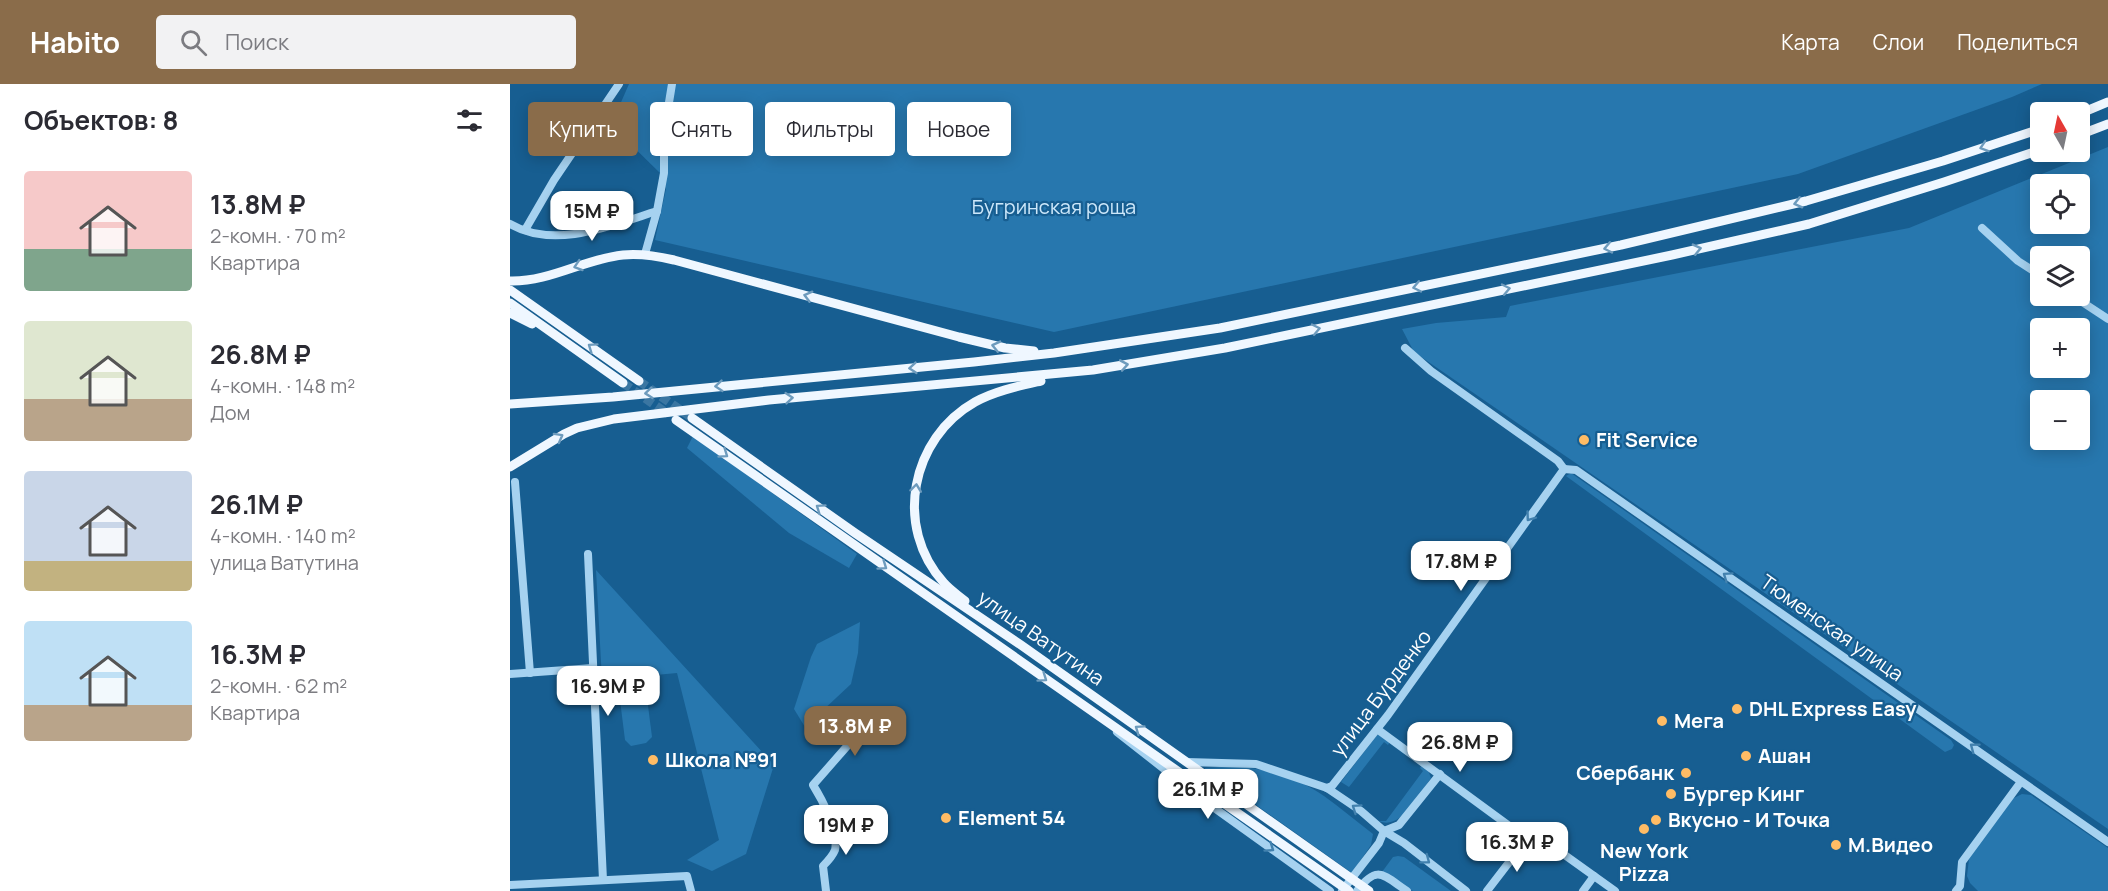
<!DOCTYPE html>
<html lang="ru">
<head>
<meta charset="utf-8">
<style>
	:root { --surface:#fff; --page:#f2f2f3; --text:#2b2b33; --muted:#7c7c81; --accent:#8a6c4a }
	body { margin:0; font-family:Manrope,sans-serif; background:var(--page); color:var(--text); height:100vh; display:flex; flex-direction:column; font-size:22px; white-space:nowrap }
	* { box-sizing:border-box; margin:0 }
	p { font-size:20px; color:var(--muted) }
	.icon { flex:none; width:33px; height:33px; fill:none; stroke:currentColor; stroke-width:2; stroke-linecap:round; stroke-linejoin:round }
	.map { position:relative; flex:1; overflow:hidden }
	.panel { display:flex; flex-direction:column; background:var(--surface); width:510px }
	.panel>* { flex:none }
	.banner { position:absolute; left:18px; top:18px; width:570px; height:54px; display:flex; gap:12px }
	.needle { width:39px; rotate:351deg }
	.buttons { position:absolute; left:1520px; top:18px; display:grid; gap:12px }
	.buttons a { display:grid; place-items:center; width:60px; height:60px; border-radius:6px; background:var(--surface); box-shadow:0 3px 15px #0003; font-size:30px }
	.price { position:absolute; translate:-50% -51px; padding:0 14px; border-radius:12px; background:#fff; color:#222; font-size:20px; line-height:39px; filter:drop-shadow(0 2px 3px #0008) }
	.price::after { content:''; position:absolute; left:50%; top:36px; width:18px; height:14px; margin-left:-9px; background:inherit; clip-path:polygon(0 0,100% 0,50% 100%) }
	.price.on { background:var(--accent); color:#fff }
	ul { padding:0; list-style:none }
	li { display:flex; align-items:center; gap:18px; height:150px; padding:0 24px }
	li span { display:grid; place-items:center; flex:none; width:168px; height:120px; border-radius:6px; color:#555 }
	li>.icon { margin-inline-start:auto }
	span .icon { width:72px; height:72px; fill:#fffc; stroke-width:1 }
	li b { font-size:26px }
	h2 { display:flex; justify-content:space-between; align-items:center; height:72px; padding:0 24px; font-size:26px }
	.tag { padding:0 21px; border-radius:6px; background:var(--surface); box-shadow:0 3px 15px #0003; font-size:21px; line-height:54px }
	.tag.on { background:var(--accent); color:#fff }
	header { display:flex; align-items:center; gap:36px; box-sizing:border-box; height:84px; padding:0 30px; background:var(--accent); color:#fff }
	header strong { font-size:28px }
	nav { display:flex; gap:33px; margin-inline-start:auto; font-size:21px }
	.search { width:420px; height:54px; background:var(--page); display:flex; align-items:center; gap:15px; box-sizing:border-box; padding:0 21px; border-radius:6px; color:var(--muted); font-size:22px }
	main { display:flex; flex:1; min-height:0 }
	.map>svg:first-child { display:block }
</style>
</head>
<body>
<header>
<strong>Habito</strong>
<div class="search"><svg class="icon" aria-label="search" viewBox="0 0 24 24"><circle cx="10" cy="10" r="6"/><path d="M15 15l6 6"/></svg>Поиск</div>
<nav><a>Карта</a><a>Слои</a><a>Поделиться</a></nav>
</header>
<main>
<section class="panel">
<h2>Объектов: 8<svg class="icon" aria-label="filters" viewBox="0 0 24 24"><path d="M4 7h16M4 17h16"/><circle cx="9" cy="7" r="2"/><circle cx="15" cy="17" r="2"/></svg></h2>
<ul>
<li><span style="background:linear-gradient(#f6c9c9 65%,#7fa58c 0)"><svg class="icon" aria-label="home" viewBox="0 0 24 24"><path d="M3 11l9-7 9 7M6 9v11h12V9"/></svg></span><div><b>13.8M ₽</b><p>2-комн. · 70 m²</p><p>Квартира</p></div></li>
<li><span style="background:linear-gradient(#dfe7d0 65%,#b9a48a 0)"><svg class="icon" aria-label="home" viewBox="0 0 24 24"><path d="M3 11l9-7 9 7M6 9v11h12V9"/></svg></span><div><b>26.8M ₽</b><p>4-комн. · 148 m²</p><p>Дом</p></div></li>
<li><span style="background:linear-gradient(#c9d6e8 75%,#c2b280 0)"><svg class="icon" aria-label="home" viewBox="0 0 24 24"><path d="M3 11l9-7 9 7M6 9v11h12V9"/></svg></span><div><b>26.1M ₽</b><p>4-комн. · 140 m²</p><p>улица Ватутина</p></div></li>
<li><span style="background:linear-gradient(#bfe0f5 70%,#b9a48a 0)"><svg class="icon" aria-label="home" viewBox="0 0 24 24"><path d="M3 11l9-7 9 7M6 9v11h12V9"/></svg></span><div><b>16.3M ₽</b><p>2-комн. · 62 m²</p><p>Квартира</p></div></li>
</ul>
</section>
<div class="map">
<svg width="1598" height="807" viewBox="0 0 1598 807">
	<rect width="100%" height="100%" fill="#175e91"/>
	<g fill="#2777ae" fill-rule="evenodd">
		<path d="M119,0H1532L1502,13L1288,90L544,248L145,156L156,105L150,89L101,41Z"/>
		<path d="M1598,63V745L904,268L892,245L926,239L996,233L1000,222L1399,144ZM1530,100H1569V140H1530ZM1530,172H1569V212H1530ZM1530,244H1569V284H1530ZM1530,316H1569V356H1530Z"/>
		<path d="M183,352L347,470L339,484L279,449L177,364Z"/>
		<path d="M1061,389L1441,656L1444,661L1442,665L1435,668L1056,392Z"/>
		<path d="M86,486L264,681L236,770L202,787L177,776L209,756L167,589L92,596Z"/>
		<path d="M350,538L348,569L341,600L295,643L284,625L301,573L307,560Z"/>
		<path d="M129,600L136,606L142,653L136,659L121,662L115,656L109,608L113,601Z"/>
		<path d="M867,651H870L880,658L878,661L874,658L839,703L831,698Z"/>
		<path d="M912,681L918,686L921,694C910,709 891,747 869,737H876L913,687L910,684Z"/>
		<path d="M725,682C756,685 789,694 814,712C831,724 846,737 863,750L861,761L842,789L694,684Z"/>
		<path d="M1512,710L1521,711L1598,764V807H1468L1460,799L1457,792L1459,775L1500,716Z"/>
		<path d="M888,772L894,773L941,807H903L872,788L883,773Z"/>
	</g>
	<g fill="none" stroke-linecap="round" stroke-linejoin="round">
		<g stroke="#3a76a2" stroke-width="9" stroke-dasharray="9 4.5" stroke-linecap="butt">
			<path d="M129,297L182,334"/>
			<path d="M113,299L158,330"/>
		</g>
		<g stroke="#a6d2f0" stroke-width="8">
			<path d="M0,140C44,166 103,141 147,127"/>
			<path d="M1472,144L1508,177L1530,191"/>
			<path d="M15,146L44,96L109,0"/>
			<path d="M135,170L147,127L154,89V49L162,0"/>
			<path d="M1563,212L1598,235"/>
			<path d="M895,264L921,287L1048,377L1054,385"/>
			<path d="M1054,385L1066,386L1598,758"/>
			<path d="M5,398L20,589"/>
			<path d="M78,470L93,796"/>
			<path d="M0,590L83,584"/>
			<path d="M867,645L1017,755L1031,754L1105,807"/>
			<path d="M607,648L696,718L820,807"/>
			<path d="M677,678L746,680L817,704L851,727L874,747L894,759L956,807"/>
			<path d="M817,704L822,702L878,631L1054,385"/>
			<path d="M0,801L177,792L181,807"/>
			<path d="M316,807L313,782C317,778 323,771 325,766C329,748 312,715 303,701L367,628"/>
			<path d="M832,807L869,759L874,747L889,741L930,690"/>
			<path d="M847,807C867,780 873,791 897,807"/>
			<path d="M977,807L1017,755"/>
			<path d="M1073,807L1084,792"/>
			<path d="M1446,807L1450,802L1452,778L1510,699"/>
		</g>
		<g stroke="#eff7ff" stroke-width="9">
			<path d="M1569,30L1598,18"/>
			<path d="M1569,51L1598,40"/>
			<path d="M0,197C40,198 74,175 113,171C131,169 147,172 164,176L449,253L495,264L524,267"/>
			<path d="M0,206L129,297"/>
			<path d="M0,219L113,299"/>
			<path d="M0,229L22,240"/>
			<path d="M0,320L103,313L464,278L544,269L710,244L1111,161L1296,117L1433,77L1530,45"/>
			<path d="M182,334L345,449L511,561L859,807"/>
			<path d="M166,336L839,807"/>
			<path d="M0,383L54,350L67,344L104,335L259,316L583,286L715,264L1162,171L1299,140L1434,98L1530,66"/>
			<path d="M455,517C448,511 440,506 434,499C383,443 401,354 465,318C485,307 509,302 531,297"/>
		</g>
	</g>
	<defs><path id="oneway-chevron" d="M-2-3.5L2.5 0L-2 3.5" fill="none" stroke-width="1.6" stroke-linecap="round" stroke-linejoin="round" transform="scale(1.5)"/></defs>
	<g stroke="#6d9bbd">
		<use href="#oneway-chevron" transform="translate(1474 63) rotate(162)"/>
		<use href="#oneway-chevron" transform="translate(1288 119) rotate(166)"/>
		<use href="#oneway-chevron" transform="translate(1098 164) rotate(168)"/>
		<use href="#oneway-chevron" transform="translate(1187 165) rotate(-13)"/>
		<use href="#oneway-chevron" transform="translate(68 182) rotate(162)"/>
		<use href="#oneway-chevron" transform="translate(907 203) rotate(168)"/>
		<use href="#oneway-chevron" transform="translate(996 205) rotate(-12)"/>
		<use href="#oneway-chevron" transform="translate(298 212) rotate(-165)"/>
		<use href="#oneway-chevron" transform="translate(806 245) rotate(-12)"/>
		<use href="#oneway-chevron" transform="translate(486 262) rotate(-167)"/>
		<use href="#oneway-chevron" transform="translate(82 263) rotate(-145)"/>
		<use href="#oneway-chevron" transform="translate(614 281) rotate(-10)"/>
		<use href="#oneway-chevron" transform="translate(403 284) rotate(175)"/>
		<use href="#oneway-chevron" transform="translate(209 302) rotate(175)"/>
		<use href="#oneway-chevron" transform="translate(139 309) rotate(174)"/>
		<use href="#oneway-chevron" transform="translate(279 314) rotate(-5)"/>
		<use href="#oneway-chevron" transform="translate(49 353) rotate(-29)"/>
		<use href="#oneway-chevron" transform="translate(214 370) rotate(35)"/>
		<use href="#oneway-chevron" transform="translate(406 404) rotate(-83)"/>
		<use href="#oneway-chevron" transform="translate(310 424) rotate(-145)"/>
		<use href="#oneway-chevron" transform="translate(373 482) rotate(35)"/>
		<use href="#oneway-chevron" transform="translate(533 594) rotate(35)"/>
		<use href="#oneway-chevron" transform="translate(629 645) rotate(-145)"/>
	</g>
	<g stroke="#4281ae">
		<use href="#oneway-chevron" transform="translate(1020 433) rotate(126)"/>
		<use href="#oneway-chevron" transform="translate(1217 492) rotate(-145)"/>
		<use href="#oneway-chevron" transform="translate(1464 663) rotate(-143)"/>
		<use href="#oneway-chevron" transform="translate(846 724) rotate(-145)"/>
		<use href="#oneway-chevron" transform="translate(760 764) rotate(35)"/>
		<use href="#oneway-chevron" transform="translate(916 776) rotate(37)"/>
	</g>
	<g fill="#ffbc65" stroke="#175e91" stroke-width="2">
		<circle cx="1074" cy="356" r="6"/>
		<circle cx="1227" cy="625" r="6"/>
		<circle cx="1152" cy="637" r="6"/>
		<circle cx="1236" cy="672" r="6"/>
		<circle cx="143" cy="676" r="6"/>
		<circle cx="1176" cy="689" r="6"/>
		<circle cx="1161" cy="710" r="6"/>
		<circle cx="436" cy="734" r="6"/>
		<circle cx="1146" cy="736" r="6"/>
		<circle cx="1134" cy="745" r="6"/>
		<circle cx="1326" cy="761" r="6"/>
	</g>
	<g text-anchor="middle" stroke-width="4.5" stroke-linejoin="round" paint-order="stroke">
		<g font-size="20" fill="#cde8fb" stroke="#175e91">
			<text x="544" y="130">Бугринская роща</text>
		</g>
		<g font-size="20" font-weight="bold" fill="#fff" stroke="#175e91" text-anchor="start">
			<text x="1086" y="363">Fit Service</text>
			<text x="1239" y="632">DHL Express Easy</text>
			<text x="1164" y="644">Мега</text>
			<text x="1248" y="679">Ашан</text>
			<text x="155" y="683">Школа №91</text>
			<text x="1164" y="696" text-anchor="end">Сбербанк</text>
			<text x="1173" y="717">Бургер Кинг</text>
			<text x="448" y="741">Element 54</text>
			<text x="1158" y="743">Вкусно - И Точка</text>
			<text x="1338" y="768">М.Видео</text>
			<text x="1134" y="774" text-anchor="middle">New York<tspan x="1134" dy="23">Pizza</tspan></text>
		</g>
		<g font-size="20" fill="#fff" stroke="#175e91">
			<text transform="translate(1322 544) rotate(35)" y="7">Тюменская улица</text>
			<text transform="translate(531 554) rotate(35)" y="7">улица Ватутина</text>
			<text transform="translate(871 609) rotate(-53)" y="7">улица Бурденко</text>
		</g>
	</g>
</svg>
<div class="buttons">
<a><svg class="needle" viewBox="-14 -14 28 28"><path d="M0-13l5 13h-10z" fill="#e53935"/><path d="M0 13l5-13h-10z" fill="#7c7c81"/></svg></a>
<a><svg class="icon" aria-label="locate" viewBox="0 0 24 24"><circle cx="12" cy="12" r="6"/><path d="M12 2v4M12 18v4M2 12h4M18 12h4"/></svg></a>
<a><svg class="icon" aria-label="layers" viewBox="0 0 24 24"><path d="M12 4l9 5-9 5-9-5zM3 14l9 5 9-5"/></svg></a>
<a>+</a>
<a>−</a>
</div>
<b class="price" style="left:82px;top:158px">15M ₽</b>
<b class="price" style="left:951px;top:508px">17.8M ₽</b>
<b class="price" style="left:98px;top:633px">16.9M ₽</b>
<b class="price on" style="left:345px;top:673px">13.8M ₽</b>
<b class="price" style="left:950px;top:689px">26.8M ₽</b>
<b class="price" style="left:698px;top:736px">26.1M ₽</b>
<b class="price" style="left:336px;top:772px">19M ₽</b>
<b class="price" style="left:1007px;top:789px">16.3M ₽</b>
<div class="banner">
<a class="tag on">Купить</a>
<a class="tag">Снять</a>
<a class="tag">Фильтры</a>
<a class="tag">Новое</a>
</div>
</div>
</main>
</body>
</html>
